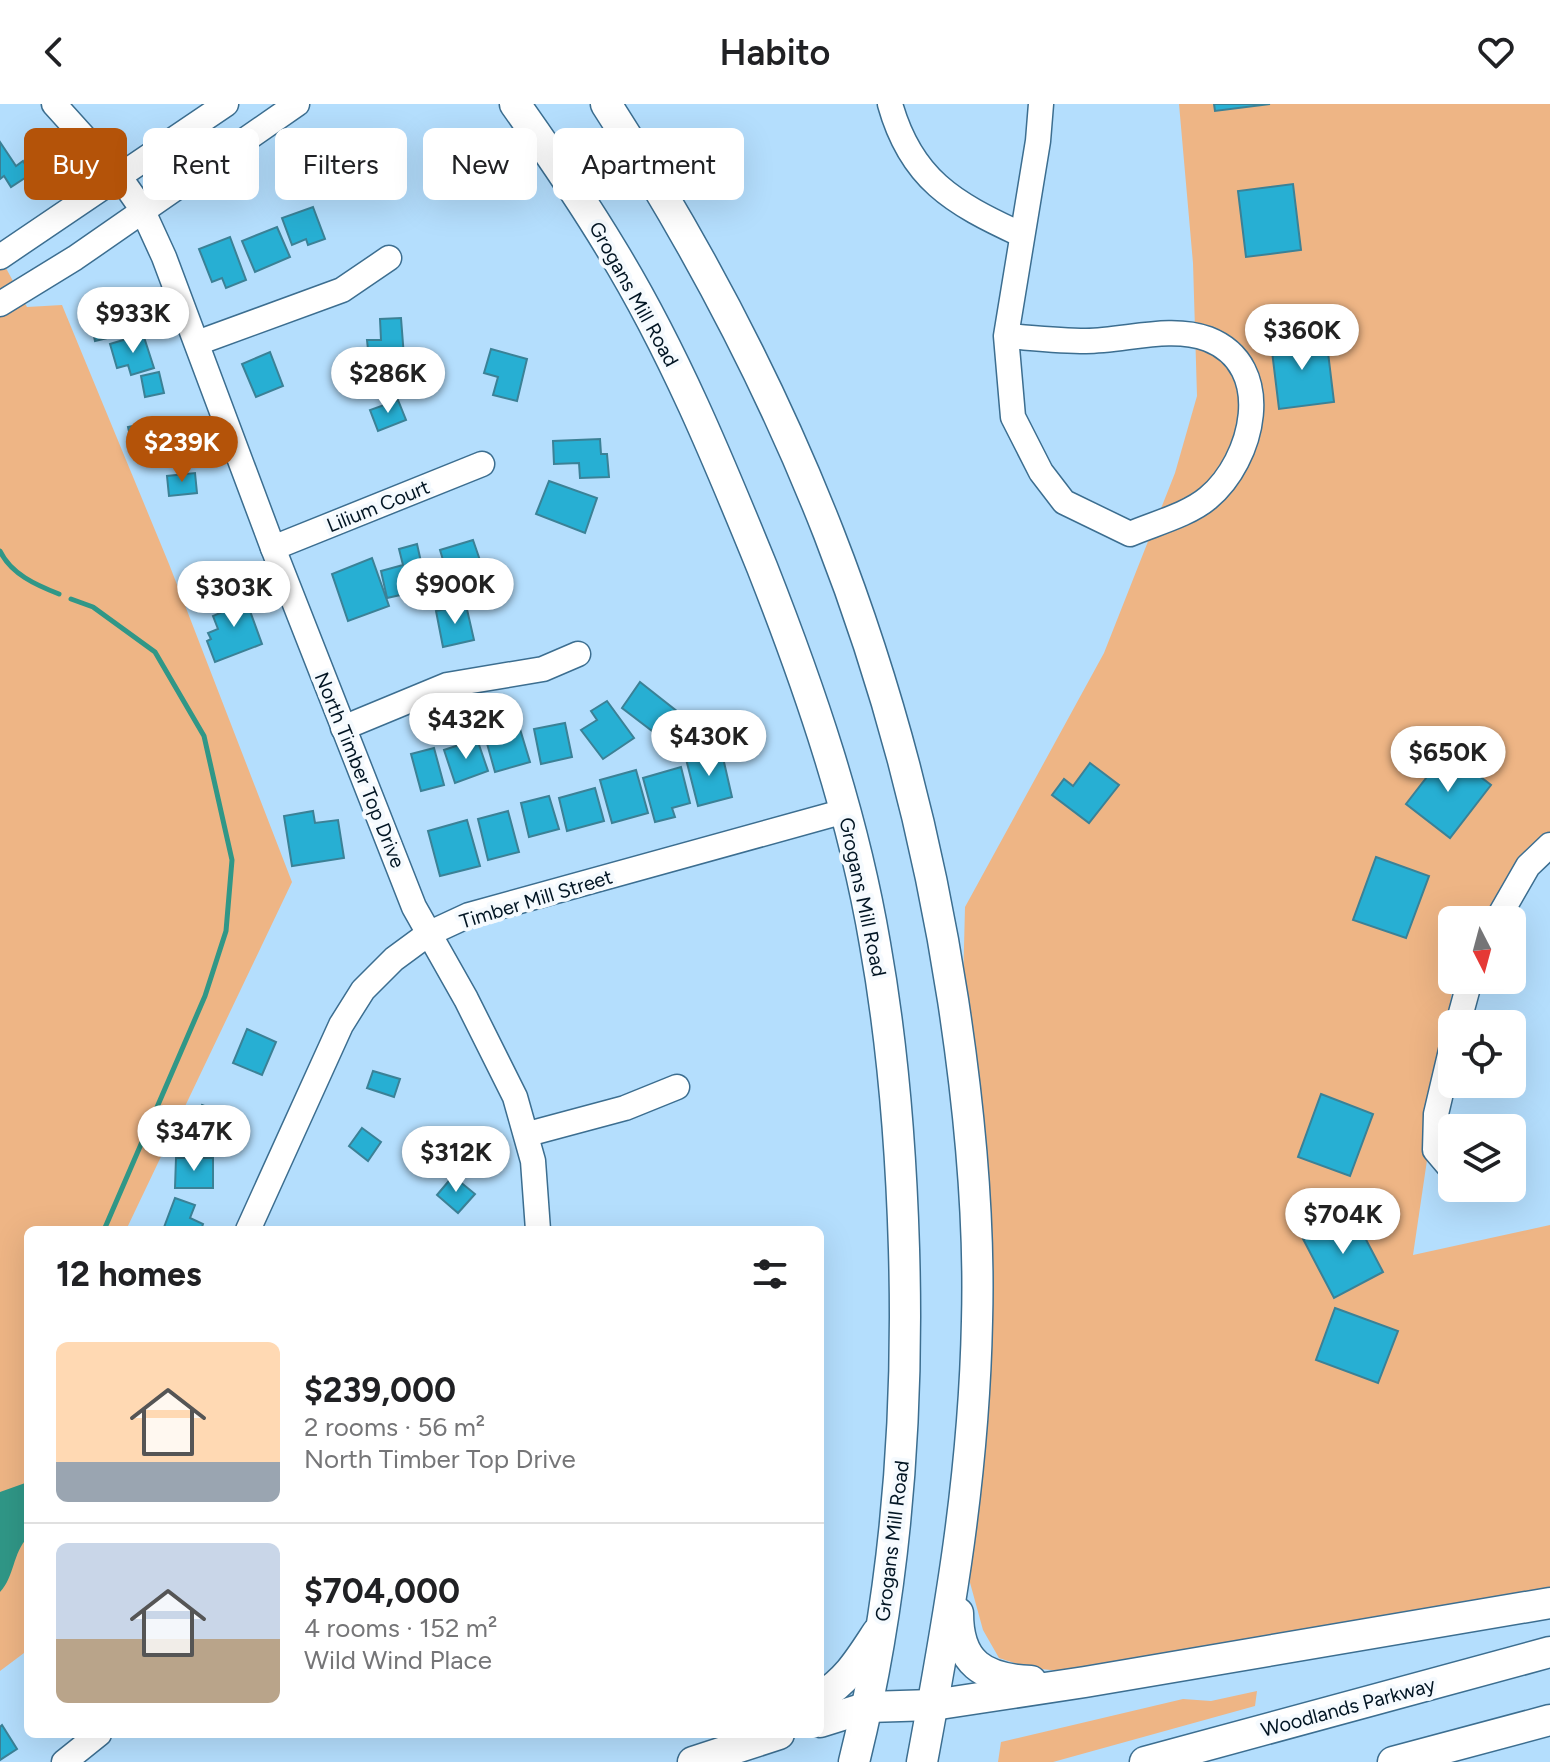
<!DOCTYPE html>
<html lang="en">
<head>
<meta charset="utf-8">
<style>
	:root { --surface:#fff; --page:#f6f6f6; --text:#202124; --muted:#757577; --line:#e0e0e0; --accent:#b45309 }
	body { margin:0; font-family:Figtree,sans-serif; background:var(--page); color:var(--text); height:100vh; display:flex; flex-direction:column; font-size:30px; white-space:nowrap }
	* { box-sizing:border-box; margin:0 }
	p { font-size:26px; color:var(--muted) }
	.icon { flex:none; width:44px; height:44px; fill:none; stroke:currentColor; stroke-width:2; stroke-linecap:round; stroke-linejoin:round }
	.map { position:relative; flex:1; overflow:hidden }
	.side { position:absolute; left:24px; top:1122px; width:800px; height:512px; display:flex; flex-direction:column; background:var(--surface); border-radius:12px; box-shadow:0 8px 32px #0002 }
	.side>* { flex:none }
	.banner { position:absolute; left:24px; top:24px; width:800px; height:72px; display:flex; gap:16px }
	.needle { width:52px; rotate:174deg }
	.fabs { position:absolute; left:1438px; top:802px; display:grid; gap:16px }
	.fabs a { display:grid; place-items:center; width:88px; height:88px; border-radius:12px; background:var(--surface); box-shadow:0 8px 32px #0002; font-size:40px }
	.price { position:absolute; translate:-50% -68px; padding:0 18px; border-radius:28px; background:#fff; color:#222; font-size:26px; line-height:52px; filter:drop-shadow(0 2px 4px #0008) }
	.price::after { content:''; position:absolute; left:50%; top:48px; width:24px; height:18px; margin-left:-12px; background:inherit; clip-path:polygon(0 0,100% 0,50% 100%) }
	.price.selected { background:var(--accent); color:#fff }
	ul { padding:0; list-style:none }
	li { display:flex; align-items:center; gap:24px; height:200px; padding:0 32px }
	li+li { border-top:2px solid var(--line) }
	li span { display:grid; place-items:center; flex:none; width:224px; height:160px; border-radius:12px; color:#555 }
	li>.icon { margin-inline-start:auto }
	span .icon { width:96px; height:96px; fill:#fffc; stroke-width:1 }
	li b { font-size:34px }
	h2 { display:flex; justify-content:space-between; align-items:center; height:96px; padding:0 32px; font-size:34px }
	.tag { padding:0 28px; border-radius:12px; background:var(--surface); box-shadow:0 8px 32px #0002; font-size:28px; line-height:72px }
	.tag.selected { background:var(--accent); color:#fff }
	header { display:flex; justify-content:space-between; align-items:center; height:104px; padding:0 32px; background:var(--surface); font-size:36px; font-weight:600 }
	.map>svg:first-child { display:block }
</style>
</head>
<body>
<header><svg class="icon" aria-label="back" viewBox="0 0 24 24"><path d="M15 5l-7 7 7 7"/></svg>Habito<svg class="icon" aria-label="heart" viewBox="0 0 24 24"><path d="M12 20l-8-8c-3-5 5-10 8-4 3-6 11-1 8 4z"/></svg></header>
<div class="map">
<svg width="1550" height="1658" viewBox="0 0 1550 1658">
	<rect width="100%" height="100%" fill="#b4defd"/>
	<g fill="#eeb585">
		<path d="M1179,0H1550V728L1527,748L1490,816H1452V876H1458L1452,887L1413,1151L1550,1121V1490L1062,1567L1030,1564L999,1554L983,1526L969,1475L982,1378L987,1265L963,883L965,803L1104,549L1175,369L1197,292L1193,159Z"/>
		<path d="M0,153L27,203L62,201L169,460L292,778L126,1126H28V1546L0,1567Z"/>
		<path d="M1257,1587L1255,1602L1053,1658H998L1001,1638L1183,1595L1211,1597Z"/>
	</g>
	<path fill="#309787" d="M28,1378V1433C12,1450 15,1472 0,1488V1388Z"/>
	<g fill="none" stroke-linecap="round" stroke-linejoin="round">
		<g stroke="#309787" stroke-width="5">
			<path d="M0,447C11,470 36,481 59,490"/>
			<path d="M71,495L93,503L155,548L204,632L232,756L226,827L205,892L104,1126"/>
		</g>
	</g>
	<g fill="#27afd3" stroke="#3b8196" stroke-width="2">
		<path d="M1214,0H1270L1215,7Z"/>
		<path d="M395,25L397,63L371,65L368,27Z"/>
		<path d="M0,38L16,62L23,57L31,70L11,83L4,72L0,75Z"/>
		<path d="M1293,80L1301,146L1246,153L1238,87Z"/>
		<path d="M313,103L325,135L308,141L306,135L292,141L282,114Z"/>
		<path d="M277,123L290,153L255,168L242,137Z"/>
		<path d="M230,133L246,176L226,184L222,174L212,178L199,145Z"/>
		<path d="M103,196L105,204L137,196L144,225L95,237L87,200Z"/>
		<path d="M401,214L404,253L369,255L367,236H381L380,215Z"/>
		<path d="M143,230L154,264L131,271L128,261L117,264L110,240Z"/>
		<path d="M1326,232L1334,298L1279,305L1271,239Z"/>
		<path d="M491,245L527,255L517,297L493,291L498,273L484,269Z"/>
		<path d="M270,248L283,282L256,293L242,260Z"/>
		<path d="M159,268L164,289L145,293L141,272Z"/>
		<path d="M398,296L406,316L378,327L370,306Z"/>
		<path d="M161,316L168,350L152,353L150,342L133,345L128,323Z"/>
		<path d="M600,335L601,350H607L609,373L580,374L579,359L554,360L553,337Z"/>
		<path d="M195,369L197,389L169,392L167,372Z"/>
		<path d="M549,377L597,394L585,429L536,410Z"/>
		<path d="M473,436L483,465L449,476L440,446Z"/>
		<path d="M417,440L427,485L387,494L381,467L403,461L399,445Z"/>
		<path d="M372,454L389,502L348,517L332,470Z"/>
		<path d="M242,485L262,540L215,558L207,537L211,535L208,529L218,525L213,512L227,506L222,493Z"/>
		<path d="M466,501L474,536L443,543L436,507Z"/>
		<path d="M640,578L678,608L660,633L622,604Z"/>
		<path d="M607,597L634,634L603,655L581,626L597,616L591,607Z"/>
		<path d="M565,619L572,653L541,660L534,625Z"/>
		<path d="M520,625L530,658L495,668L486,636Z"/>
		<path d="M477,635L488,667L455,679L444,646Z"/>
		<path d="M434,644L444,681L421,687L411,650Z"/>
		<path d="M721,645L732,693L698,702L686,655Z"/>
		<path d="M1447,647L1491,681L1450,734L1406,700Z"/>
		<path d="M1090,659L1119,681L1089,719L1052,691L1064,675L1073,682Z"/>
		<path d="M681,663L690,699L672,704L675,713L655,718L643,674Z"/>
		<path d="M636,666L648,709L612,719L600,676Z"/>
		<path d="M595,684L604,717L567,727L559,694Z"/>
		<path d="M549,692L559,725L529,733L521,699Z"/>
		<path d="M313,707L315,719L338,716L344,754L292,762L284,712Z"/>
		<path d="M508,707L519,748L488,756L478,715Z"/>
		<path d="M467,716L480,762L440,772L428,727Z"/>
		<path d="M1376,753L1429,772L1406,834L1353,816Z"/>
		<path d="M247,925L276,938L262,971L233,959Z"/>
		<path d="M373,967L400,975L394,993L367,984Z"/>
		<path d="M1321,990L1373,1010L1350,1072L1298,1053Z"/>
		<path d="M202,1001L232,1013L217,1049L187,1037Z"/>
		<path d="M362,1024L381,1038L368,1057L349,1042Z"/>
		<path d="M176,1054H213V1084H175Z"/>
		<path d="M453,1072L475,1090L458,1109L437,1091Z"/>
		<path d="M175,1094L195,1101L190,1114L203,1120L201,1126H163Z"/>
		<path d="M1352,1109L1383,1168L1334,1194L1303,1135Z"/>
		<path d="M1335,1204L1398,1227L1378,1279L1316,1256Z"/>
		<path d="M2,1621L17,1645L0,1656V1623Z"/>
	</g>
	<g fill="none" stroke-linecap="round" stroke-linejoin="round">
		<g stroke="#3c6e90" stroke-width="27">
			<g id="minor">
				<path d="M54,0L119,72L142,105L164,153L273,444L414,803L466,895L515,993L533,1057L538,1126"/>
				<path d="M890,0C911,75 953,99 1020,130"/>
				<path d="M0,153L226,0"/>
				<path d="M0,200L75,154L297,0"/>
				<path d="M1006,232C1032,234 1059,237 1086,237C1125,237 1170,221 1208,235C1277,262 1253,357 1208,394C1188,411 1153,420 1130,430L1064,398L1041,368L1013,313L1006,232L1038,37L1041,0"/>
				<path d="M197,239L342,186L389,154"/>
				<path d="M273,444L482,360"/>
				<path d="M343,624L447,581L543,565L578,550"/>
				<path d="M1497,816L1528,762L1550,741"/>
				<path d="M1458,920L1470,876"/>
				<path d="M1452,942L1436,1010L1435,1046L1452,1066"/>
				<path d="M528,1030L625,1004L677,983"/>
				<path d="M248,1126L341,921L363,886L394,855L428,830L469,811L845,707"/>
				<path d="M64,1658L99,1630"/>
			</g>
		</g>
		<g stroke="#3c6e90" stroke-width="33">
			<g id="major">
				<path d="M515,0C549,48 582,96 612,146C673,246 718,355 762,463C810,585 853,710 875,840C893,941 901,1043 904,1145C909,1318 896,1490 854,1658"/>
				<path d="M606,0C788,281 902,564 953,896C969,1001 980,1110 977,1217C974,1370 950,1508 922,1658"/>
				<path d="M958,1509C958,1559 983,1575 1031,1577"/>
				<path d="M820,1593C847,1577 860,1555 877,1529"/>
				<path d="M820,1618L868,1603L933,1601L1085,1578L1550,1499"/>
				<path d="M693,1658L779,1630"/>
				<path d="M1145,1658L1550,1548"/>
				<path d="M1393,1658L1550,1616"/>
			</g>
		</g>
		<use href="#minor" stroke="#fff" stroke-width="24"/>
		<use href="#major" stroke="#fff" stroke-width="30"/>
	</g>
	<g text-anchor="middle" stroke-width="8" stroke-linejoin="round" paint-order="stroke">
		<g font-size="20" fill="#021523" stroke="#f5fafe">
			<text transform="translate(634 190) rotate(61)" y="7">Grogans Mill Road</text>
			<text transform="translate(378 402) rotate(-22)" y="7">Lilium Court</text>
			<text transform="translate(360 666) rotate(68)" y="7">North Timber Top Drive</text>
			<text transform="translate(863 793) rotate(78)" y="7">Grogans Mill Road</text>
			<text transform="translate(536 795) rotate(-17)" y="7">Timber Mill Street</text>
			<text transform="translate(892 1437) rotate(-83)" y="7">Grogans Mill Road</text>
			<text transform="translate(1348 1603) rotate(-15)" y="7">Woodlands Parkway</text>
		</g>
	</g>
</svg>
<div class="fabs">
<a><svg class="needle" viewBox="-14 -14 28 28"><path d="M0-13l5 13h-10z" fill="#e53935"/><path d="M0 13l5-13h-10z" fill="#757577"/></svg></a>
<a><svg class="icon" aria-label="locate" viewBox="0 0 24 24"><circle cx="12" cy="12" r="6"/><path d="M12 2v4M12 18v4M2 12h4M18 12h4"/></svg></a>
<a><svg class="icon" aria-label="layers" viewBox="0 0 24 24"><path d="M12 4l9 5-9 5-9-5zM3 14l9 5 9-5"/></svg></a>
</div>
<b class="price" style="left:133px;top:251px">$933K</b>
<b class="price" style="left:1302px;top:268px">$360K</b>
<b class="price" style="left:388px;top:311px">$286K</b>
<b class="price selected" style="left:182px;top:380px">$239K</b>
<b class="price" style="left:455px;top:522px">$900K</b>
<b class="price" style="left:234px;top:525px">$303K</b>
<b class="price" style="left:466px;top:657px">$432K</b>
<b class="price" style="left:709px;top:674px">$430K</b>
<b class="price" style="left:1448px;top:690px">$650K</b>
<b class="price" style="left:194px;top:1069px">$347K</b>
<b class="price" style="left:456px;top:1090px">$312K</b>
<b class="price" style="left:1343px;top:1152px">$704K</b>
<div class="banner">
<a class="tag selected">Buy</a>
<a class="tag">Rent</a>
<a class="tag">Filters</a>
<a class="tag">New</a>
<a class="tag">Apartment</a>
</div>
<section class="side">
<h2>12 homes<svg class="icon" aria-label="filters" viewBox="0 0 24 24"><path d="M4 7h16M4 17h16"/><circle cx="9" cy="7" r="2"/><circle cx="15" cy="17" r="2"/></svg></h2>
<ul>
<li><span style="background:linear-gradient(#ffd9b3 75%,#9aa5b1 0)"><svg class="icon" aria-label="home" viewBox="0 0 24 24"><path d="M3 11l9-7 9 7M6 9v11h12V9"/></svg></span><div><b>$239,000</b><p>2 rooms · 56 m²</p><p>North Timber Top Drive</p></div></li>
<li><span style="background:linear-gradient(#c9d6e8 60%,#b9a48a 0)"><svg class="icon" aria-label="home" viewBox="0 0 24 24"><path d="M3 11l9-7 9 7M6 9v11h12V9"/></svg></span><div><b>$704,000</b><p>4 rooms · 152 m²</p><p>Wild Wind Place</p></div></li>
</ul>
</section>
</div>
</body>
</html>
